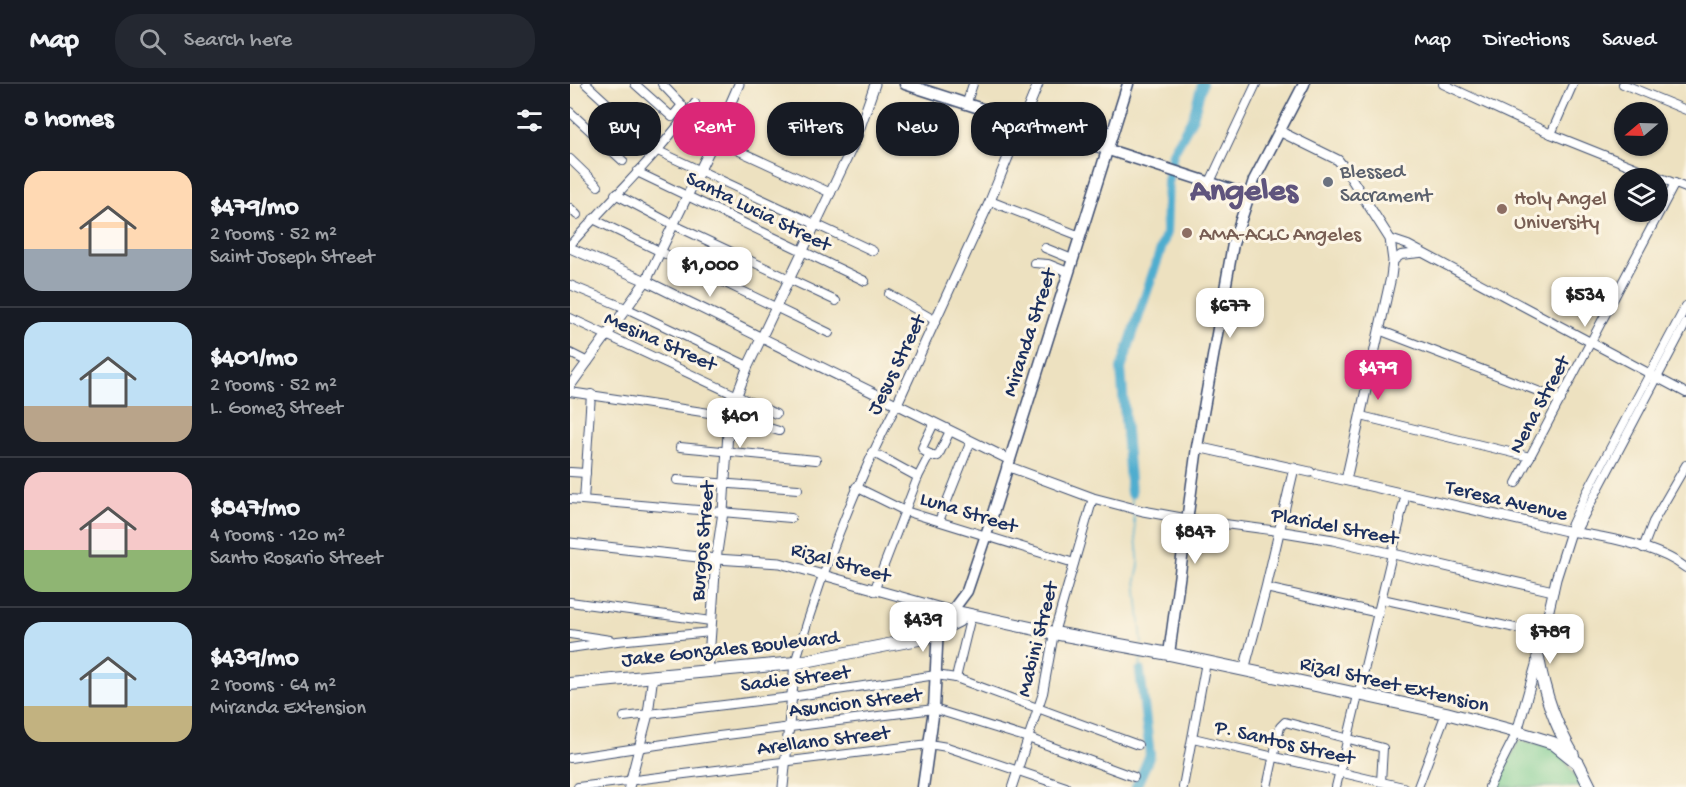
<!DOCTYPE html>
<html lang="en">
<head>
<meta charset="utf-8">
<style>
	:root { --surface:#171b24; --page:#242831; --text:#f1f3f6; --muted:#9ea1a6; --line:#363941; --accent:#db2777 }
	body { margin:0; font-family:"Gochi Hand",sans-serif; background:var(--page); color:var(--text); height:100vh; display:flex; flex-direction:column; font-size:22px; white-space:nowrap }
	* { box-sizing:border-box; margin:0 }
	p { font-size:20px; color:var(--muted) }
	.icon { flex:none; width:33px; height:33px; fill:none; stroke:currentColor; stroke-width:2; stroke-linecap:round; stroke-linejoin:round }
	.map { position:relative; flex:1; overflow:hidden }
	.panel { display:flex; flex-direction:column; background:var(--surface); width:570px }
	.panel>* { flex:none }
	.hud { position:absolute; left:18px; top:18px; width:570px; height:54px; display:flex; gap:12px }
	.needle { width:39px; rotate:251deg }
	.controls { position:absolute; left:1044px; top:18px; display:grid; gap:12px }
	.controls a { display:grid; place-items:center; width:54px; height:54px; border-radius:50%; background:var(--surface); box-shadow:0 2px 4px #0004; font-size:30px }
	.price { position:absolute; translate:-50% -51px; padding:0 14px; border-radius:12px; background:#fff; color:#222; font-size:20px; line-height:39px; filter:drop-shadow(0 2px 3px #0008) }
	.price::after { content:''; position:absolute; left:50%; top:36px; width:18px; height:14px; margin-left:-9px; background:inherit; clip-path:polygon(0 0,100% 0,50% 100%) }
	.price.selected { background:var(--accent); color:#fff }
	ul { padding:0; list-style:none }
	li { display:flex; align-items:center; gap:18px; height:150px; padding:0 24px }
	li+li { border-top:2px solid var(--line) }
	li span { display:grid; place-items:center; flex:none; width:168px; height:120px; border-radius:18px; color:#555 }
	li>.icon { margin-inline-start:auto }
	span .icon { width:72px; height:72px; fill:#fffc; stroke-width:1 }
	li b { font-size:26px }
	h2 { display:flex; justify-content:space-between; align-items:center; height:72px; padding:0 24px; font-size:26px }
	.pill { padding:0 21px; border-radius:24px; background:var(--surface); box-shadow:0 2px 4px #0004; font-size:21px; line-height:54px }
	.pill.selected { background:var(--accent); color:#fff }
	header { display:flex; align-items:center; gap:36px; box-sizing:border-box; height:84px; padding:0 30px; background:var(--surface); border-bottom:2px solid var(--line) }
	header strong { font-size:28px }
	nav { display:flex; gap:33px; margin-inline-start:auto; font-size:21px }
	.search { width:420px; height:54px; background:var(--page); display:flex; align-items:center; gap:15px; box-sizing:border-box; padding:0 21px; border-radius:24px; color:var(--muted); font-size:22px }
	main { display:flex; flex:1; min-height:0 }
	.map>svg:first-child { display:block }
</style>
</head>
<body>
<header>
<strong>Map</strong>
<div class="search"><svg class="icon" aria-label="search" viewBox="0 0 24 24"><circle cx="10" cy="10" r="6"/><path d="M15 15l6 6"/></svg>Search here</div>
<nav><a>Map</a><a>Directions</a><a>Saved</a></nav>
</header>
<main>
<section class="panel">
<h2>8 homes<svg class="icon" aria-label="filters" viewBox="0 0 24 24"><path d="M4 7h16M4 17h16"/><circle cx="9" cy="7" r="2"/><circle cx="15" cy="17" r="2"/></svg></h2>
<ul>
<li><span style="background:linear-gradient(#ffd9b3 65%,#9aa5b1 0)"><svg class="icon" aria-label="home" viewBox="0 0 24 24"><path d="M3 11l9-7 9 7M6 9v11h12V9"/></svg></span><div><b>$479/mo</b><p>2 rooms · 52 m²</p><p>Saint Joseph Street</p></div></li>
<li><span style="background:linear-gradient(#bfe0f5 70%,#b9a48a 0)"><svg class="icon" aria-label="home" viewBox="0 0 24 24"><path d="M3 11l9-7 9 7M6 9v11h12V9"/></svg></span><div><b>$401/mo</b><p>2 rooms · 52 m²</p><p>L. Gomez Street</p></div></li>
<li><span style="background:linear-gradient(#f6c9c9 65%,#8fb573 0)"><svg class="icon" aria-label="home" viewBox="0 0 24 24"><path d="M3 11l9-7 9 7M6 9v11h12V9"/></svg></span><div><b>$847/mo</b><p>4 rooms · 120 m²</p><p>Santo Rosario Street</p></div></li>
<li><span style="background:linear-gradient(#bfe0f5 70%,#c2b280 0)"><svg class="icon" aria-label="home" viewBox="0 0 24 24"><path d="M3 11l9-7 9 7M6 9v11h12V9"/></svg></span><div><b>$439/mo</b><p>2 rooms · 64 m²</p><p>Miranda Extension</p></div></li>
</ul>
</section>
<div class="map">
<svg width="1116" height="703" viewBox="0 0 1116 703">
	<rect width="100%" height="100%" fill="#fcf5e5"/>
	<filter id="ink" filterUnits="userSpaceOnUse"><feTurbulence type="fractalNoise" baseFrequency=".0167" numOctaves="2"/><feDisplacementMap in="SourceGraphic" scale="12" xChannelSelector="R" yChannelSelector="G"/><feConvolveMatrix kernelMatrix="1 2 1 2 8 2 1 2 1" color-interpolation-filters="sRGB"/></filter>
	<filter id="wash" filterUnits="userSpaceOnUse"><feTurbulence type="fractalNoise" baseFrequency=".008" numOctaves="4" result="noise"/><feDisplacementMap in="SourceGraphic" scale="24" xChannelSelector="R" yChannelSelector="G"/><feGaussianBlur stdDeviation="1.35" result="paint"/><feColorMatrix in="noise" values="0 0 0 0 0 0 0 0 0 0 0 0 0 0 0 0 0 1.4 0 .05"/><feComposite in="paint" operator="in"/></filter>
	<g filter="url(#wash)">
		<rect width="100%" height="100%" fill="#ede1c0"/>
		<path fill="#75c98c" stroke="#487c75" stroke-width="1.5" d="M949,656L981,662L990,668L1012,703H926Z"/>
		<g fill="none" stroke-linecap="round" stroke-linejoin="round">
			<g stroke="#50adcf" stroke-width="1.5">
				<path d="M561,409L562,420"/>
				<path d="M563,427L569,481L566,496L572,560"/>
				<path d="M570,587L571,571"/>
			</g>
			<g stroke="#50adcf" stroke-width="10">
				<path d="M561,409L551,285L596,150L598,94L603,69L623,33L632,0"/>
				<path d="M566,703L580,671L570,587"/>
			</g>
		</g>
	</g>
	<g filter="url(#ink)">
		<g fill="none" stroke-linecap="round" stroke-linejoin="round">
			<g stroke="#3a4a6d" stroke-width="10">
				<g id="minor">
					<path d="M16,0L75,54"/>
					<path d="M65,0L102,33L112,21L92,0"/>
					<path d="M873,0L981,50L1116,104"/>
					<path d="M1053,0L1116,26"/>
					<path d="M396,21L403,0"/>
					<path d="M0,28L53,77"/>
					<path d="M110,40L261,109"/>
					<path d="M981,50L1003,0"/>
					<path d="M88,67L303,167"/>
					<path d="M0,75L28,102"/>
					<path d="M67,88L295,197"/>
					<path d="M640,98L686,0"/>
					<path d="M45,110L104,141L266,217"/>
					<path d="M420,117L510,152"/>
					<path d="M0,124L7,131"/>
					<path d="M23,135L259,249"/>
					<path d="M820,155L838,161L1116,309"/>
					<path d="M0,161C42,114 88,71 125,19"/>
					<path d="M475,164L502,175"/>
					<path d="M823,177L831,171L850,169"/>
					<path d="M464,179L478,180L498,188"/>
					<path d="M0,201L58,225L178,282"/>
					<path d="M319,210L366,237"/>
					<path d="M0,234L206,330"/>
					<path d="M809,246L991,316"/>
					<path d="M0,269L18,278"/>
					<path d="M0,308L159,332L209,347"/>
					<path d="M791,332L960,373"/>
					<path d="M364,339L352,364L354,367L365,373L368,372L380,347"/>
					<path d="M110,363L246,376"/>
					<path d="M302,368L348,393"/>
					<path d="M0,388L16,389"/>
					<path d="M107,396L228,405"/>
					<path d="M946,399L1105,99"/>
					<path d="M286,403L335,427L504,479"/>
					<path d="M0,415L221,434"/>
					<path d="M14,416L21,310"/>
					<path d="M830,434L836,410"/>
					<path d="M617,435L708,447"/>
					<path d="M369,437L401,357"/>
					<path d="M1001,448V442L1016,410L1116,222"/>
					<path d="M1001,448L1007,445L1116,239"/>
					<path d="M1003,448C1038,453 1088,462 1116,484"/>
					<path d="M1073,464L1083,438L1116,381"/>
					<path d="M696,504L809,529"/>
					<path d="M304,507L348,393L360,370"/>
					<path d="M812,515L973,550"/>
					<path d="M0,518L141,537"/>
					<path d="M0,550L40,556"/>
					<path d="M0,564L47,557L141,548"/>
					<path d="M225,579C251,489 284,403 327,320"/>
					<path d="M386,594L401,532"/>
					<path d="M54,633L221,613L366,591L386,594L568,661"/>
					<path d="M623,654L833,703"/>
					<path d="M0,674L141,653L364,625L458,654L564,693"/>
					<path d="M8,703L359,660L377,663L496,703"/>
					<path d="M442,703L473,609L484,549L523,414"/>
					<path d="M613,703L636,578"/>
					<path d="M697,703L710,643L715,638L813,664L811,698"/>
					<path d="M766,703L830,437"/>
					<path d="M848,703L876,629"/>
					<path d="M919,703L947,648"/>
				</g>
			</g>
			<g stroke="#3a4a6d" stroke-width="11">
				<g id="tertiary">
					<path d="M709,47L768,76L776,86L820,155L823,177L821,193L776,396"/>
					<path d="M0,164L76,197L438,375"/>
					<path d="M0,302L76,197L144,57L169,0"/>
					<path d="M327,320L420,117L468,0"/>
					<path d="M627,363L740,388"/>
					<path d="M437,382L523,414L573,427L617,435"/>
					<path d="M747,390L1001,448L986,495L968,574L947,648"/>
					<path d="M708,447L763,456L983,507"/>
					<path d="M0,459L146,475L210,479L382,527"/>
					<path d="M674,586L696,504L724,384"/>
					<path d="M138,588L146,475L153,428L159,332L178,282L286,55L305,0"/>
					<path d="M59,703L78,630L83,591"/>
					<path d="M213,703L225,579"/>
				</g>
			</g>
			<g stroke="#3a4a6d" stroke-width="13">
				<g id="secondary">
					<path d="M335,0L678,111"/>
					<path d="M382,527L397,507L419,442L558,0"/>
					<path d="M599,570L627,363L663,160L684,96L734,0"/>
					<path d="M353,703L364,625L368,542"/>
				</g>
			</g>
			<g stroke="#3a4a6d" stroke-width="14">
				<g id="primary">
					<path d="M358,552L382,527L484,549L599,570L783,609L876,629L947,648L983,659L1008,679L1020,703"/>
					<path d="M968,574C974,609 984,639 1003,671"/>
					<path d="M0,600L225,579L354,554L388,537L395,530"/>
				</g>
			</g>
			<use href="#minor" stroke="#fff" stroke-width="8"/>
			<use href="#tertiary" stroke="#fff" stroke-width="9"/>
			<use href="#secondary" stroke="#fff" stroke-width="10"/>
			<use href="#primary" stroke="#fff" stroke-width="12"/>
		</g>
	</g>
	<circle fill="#6b7280" stroke="#fcf5e5" stroke-width="2" cx="758" cy="98" r="6"/>
	<g fill="#8d6e63" stroke="#fcf5e5" stroke-width="2">
		<circle cx="932" cy="125" r="6"/>
		<circle cx="617" cy="149" r="6"/>
	</g>
	<g text-anchor="middle" stroke-width="6" stroke-linejoin="round" paint-order="stroke">
		<g font-size="21" fill="#5b616d" stroke="#fcf5e5" text-anchor="start">
			<text x="770" y="93">Blessed<tspan x="770" dy="24">Sacrament</tspan></text>
		</g>
		<g font-size="21" fill="#785e54" stroke="#fcf5e5" text-anchor="start">
			<text x="944" y="120">Holy Angel<tspan x="944" dy="24">University</tspan></text>
			<text x="629" y="156">AMA-ACLC Angeles</text>
		</g>
		<g font-size="21" fill="#1b2f5e" stroke="#fcf5e5">
			<text transform="translate(189 126) rotate(26)" y="7">Santa Lucia Street</text>
			<text transform="translate(458 248) rotate(-72)" y="7">Miranda Street</text>
			<text transform="translate(91 256) rotate(24)" y="7">Mesina Street</text>
			<text transform="translate(325 280) rotate(-64)" y="7">Jesus Street</text>
			<text transform="translate(968 320) rotate(-62)" y="7">Nena Street</text>
			<text transform="translate(937 415) rotate(13)" y="7">Teresa Avenue</text>
			<text transform="translate(399 427) rotate(17)" y="7">Luna Street</text>
			<text transform="translate(765 441) rotate(11)" y="7">Plaridel Street</text>
			<text transform="translate(131 457) rotate(-85)" y="7">Burgos Street</text>
			<text transform="translate(271 477) rotate(16)" y="7">Rizal Street</text>
			<text transform="translate(466 555) rotate(-76)" y="7">Mabini Street</text>
			<text transform="translate(160 563) rotate(-6)" y="7">Jake Gonzales Boulevard</text>
			<text transform="translate(225 593) rotate(-7)" y="7">Sadie Street</text>
			<text transform="translate(825 599) rotate(13)" y="7">Rizal Street Extension</text>
			<text transform="translate(285 617) rotate(-7)" y="7">Asuncion Street</text>
			<text transform="translate(253 655) rotate(-7)" y="7">Arellano Street</text>
			<text transform="translate(715 657) rotate(13)" y="7">P. Santos Street</text>
		</g>
		<g font-size="33" font-weight="bold" fill="#5f547d" stroke="#fcf5e5">
			<text x="674" y="115">Angeles</text>
		</g>
	</g>
</svg>
<div class="controls">
<a><svg class="needle" viewBox="-14 -14 28 28"><path d="M0-13l5 13h-10z" fill="#e53935"/><path d="M0 13l5-13h-10z" fill="#9ea1a6"/></svg></a>
<a><svg class="icon" aria-label="layers" viewBox="0 0 24 24"><path d="M12 4l9 5-9 5-9-5zM3 14l9 5 9-5"/></svg></a>
</div>
<b class="price" style="left:140px;top:214px">$1,000</b>
<b class="price" style="left:1015px;top:244px">$534</b>
<b class="price" style="left:660px;top:255px">$677</b>
<b class="price selected" style="left:808px;top:317px">$479</b>
<b class="price" style="left:170px;top:365px">$401</b>
<b class="price" style="left:625px;top:481px">$847</b>
<b class="price" style="left:353px;top:569px">$439</b>
<b class="price" style="left:980px;top:581px">$789</b>
<div class="hud">
<a class="pill">Buy</a>
<a class="pill selected">Rent</a>
<a class="pill">Filters</a>
<a class="pill">New</a>
<a class="pill">Apartment</a>
</div>
</div>
</main>
</body>
</html>
